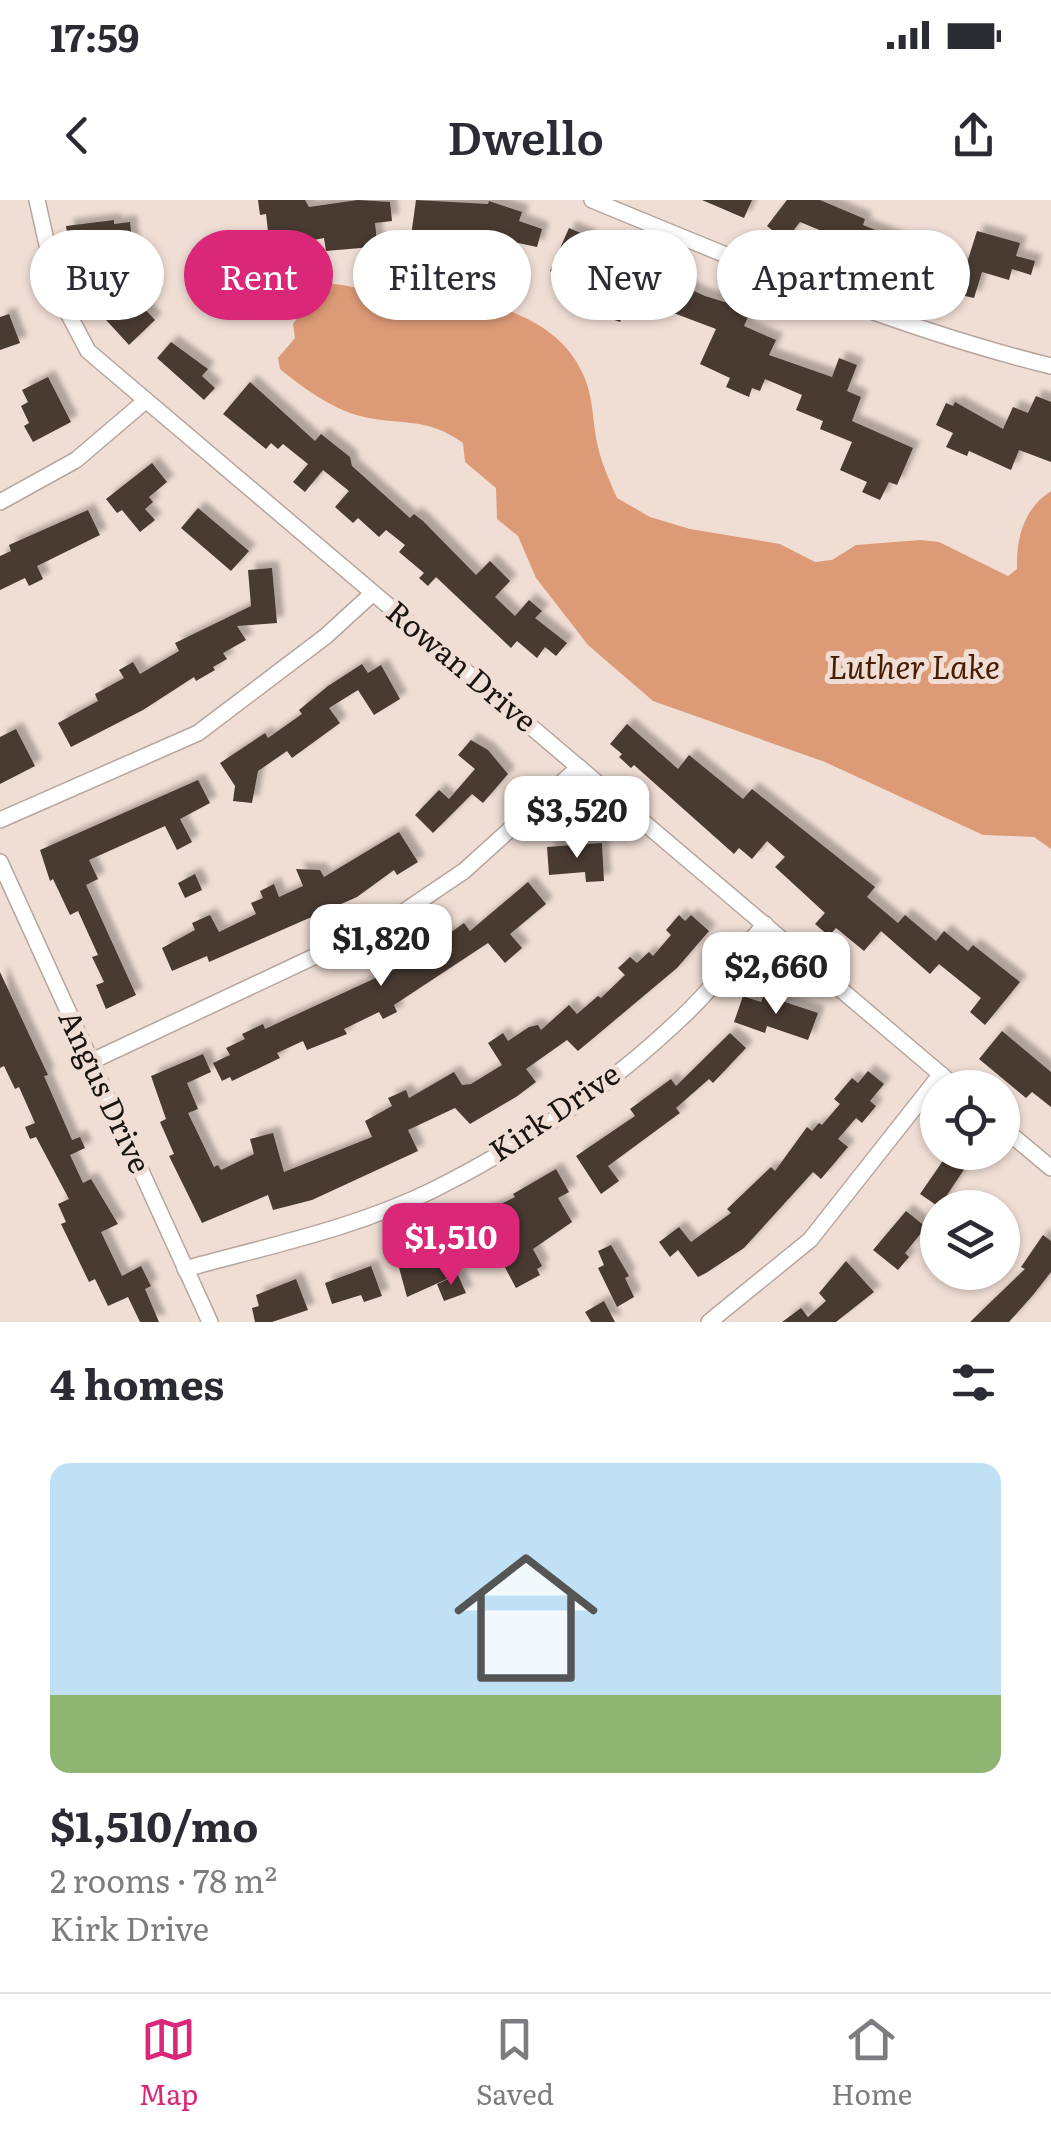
<!DOCTYPE html>
<html lang="en">
<head>
<meta charset="utf-8">
<style>
	:root { --surface:#fff; --page:#f2f2f3; --text:#2b2b33; --muted:#7c7c81; --line:#e1e1e2; --accent:#db2777 }
	body { margin:0; font-family:Literata,serif; background:var(--page); color:var(--text); height:100vh; display:flex; flex-direction:column; font-size:38px; white-space:nowrap }
	* { box-sizing:border-box; margin:0 }
	p { font-size:32px; color:var(--muted) }
	.icon { flex:none; width:55px; height:55px; fill:none; stroke:currentColor; stroke-width:2; stroke-linecap:round; stroke-linejoin:round }
	.map { position:relative; height:1122px; overflow:hidden }
	.drawer { display:flex; flex-direction:column; background:var(--surface); flex:1 }
	.drawer>* { flex:none }
	.top-card { position:absolute; left:30px; top:30px; width:992px; height:90px; display:flex; gap:20px }
	.fabs { position:absolute; left:920px; top:870px; display:grid; gap:20px }
	.fabs a { display:grid; place-items:center; width:100px; height:100px; border-radius:50%; background:var(--surface); box-shadow:0 2px 8px #0004; font-size:50px }
	.price { position:absolute; translate:-50% -85px; padding:0 22px; border-radius:20px; background:#fff; color:#222; font-size:32px; line-height:65px; filter:drop-shadow(0 2px 5px #0008) }
	.price::after { content:''; position:absolute; left:50%; top:60px; width:30px; height:22px; margin-left:-15px; background:inherit; clip-path:polygon(0 0,100% 0,50% 100%) }
	.price.selected { background:var(--accent); color:#fff }
	ul { padding:0; list-style:none }
	li { display:grid; align-content:center; gap:20px; height:530px; padding:0 50px }
	li+li { border-top:2px solid var(--line) }
	li span { display:grid; place-items:center; height:310px; border-radius:20px; color:#555 }
	li>.icon { margin-inline-start:auto }
	span .icon { width:180px; height:180px; fill:#fffc; stroke-width:1 }
	li b { font-size:42px }
	h2 { display:flex; justify-content:space-between; align-items:center; height:120px; padding:0 50px; font-size:42px }
	.tag { padding:0 35px; border-radius:45px; background:var(--surface); box-shadow:0 2px 8px #0004; font-size:35px; line-height:90px }
	.tag.selected { background:var(--accent); color:#fff }
	.status { display:flex; justify-content:space-between; align-items:center; height:70px; padding:0 50px; background:var(--surface); direction:ltr }
	.status svg { height:28px; fill:currentColor }
	header { display:flex; justify-content:space-between; align-items:center; height:130px; padding:0 50px; background:var(--surface); font-size:45px; font-weight:600 }
	.menu { display:flex; justify-content:space-around; align-items:center; height:140px; border-top:2px solid var(--line); background:var(--surface); font-size:28px; color:var(--muted) }
	.menu a { display:grid; justify-items:center; gap:5px }
	.menu .selected { color:var(--accent) }
	.map>svg:first-child { display:block }
</style>
</head>
<body>
<div class="status"><b>17:59</b><svg viewBox="0 0 49 12"><path d="M0 12V9h3v3zM5 12V6h3v6zM10 12V3h3v9zM15 12V0h3v12zM26 1h20v11H26zM47 4h2v5h-2z"/></svg></div>
<header><svg class="icon" aria-label="back" viewBox="0 0 24 24"><path d="M15 5l-7 7 7 7"/></svg>Dwello<svg class="icon" aria-label="share" viewBox="0 0 24 24"><path d="M12 15V3M7 8l5-5 5 5M5 13v7h14v-7"/></svg></header>
<div class="map">
<svg width="1051" height="1122" viewBox="0 0 1051 1122">
	<defs>
		<filter id="shadow"><feDropShadow dx="7" dy="-7" stdDeviation="2.5" flood-color="#0004"/></filter>
	</defs>
	<rect width="100%" height="100%" fill="#f0ded5"/>
	<path fill="#dc9a77" d="M331,84C344,84 356,89 369,89C438,91 549,100 582,172C594,196 592,221 598,247C602,264 610,282 617,298L650,317L690,329L780,344L815,362L832,360L856,345L920,340L939,342L1008,376L1017,369C1016,338 1024,308 1051,291V649L1034,637L983,635L825,562L653,501L588,445L536,378L518,336L497,319L496,288L465,262L463,243C426,216 401,226 360,216C332,209 302,187 280,169L278,158L295,138L293,124L320,88Z"/>
	<g fill="#483a33" filter="url(#shadow)">
		<path d="M258,0H305L309,7L358,0L390,2L392,21L375,23L377,42L372,47L326,51L324,38L270,49L266,14L260,15Z"/>
		<path d="M416,0L488,4L489,1L522,12L519,21L542,29L537,47L466,32V36L436,35V40L411,36Z"/>
		<path d="M702,0H752L744,18Z"/>
		<path d="M787,0H820L865,19L863,25L913,45L914,41L938,49L937,55L966,66L977,31L1020,43L1016,56L1035,61L1031,75L1012,69L1009,80L982,72L974,98L951,93L834,47L826,43L829,34L800,22L785,41L767,26Z"/>
		<path d="M114,20V24L130,22L133,50L70,53L66,26Z"/>
		<path d="M569,28L590,37L583,53L622,71L625,64L639,66L705,96L751,110L744,126L776,140L769,155L832,177L839,158L857,165L847,191L861,197L852,221L913,248L897,285L889,282L880,300L862,292L867,282L840,270L852,242L820,229L823,221L796,210L802,195L765,179L760,191L752,188L749,197L726,187L730,178L700,164L716,129L631,97L620,122L604,116L613,95L550,71Z"/>
		<path d="M208,55L254,85L231,120L186,89Z"/>
		<path d="M122,85L155,120L129,145L96,109Z"/>
		<path d="M9,114L20,143L0,150V117Z"/>
		<path d="M171,142L208,169L202,176L215,188L204,200L157,158Z"/>
		<path d="M48,177L71,222L33,242L24,226L29,223L21,206L28,202L22,190Z"/>
		<path d="M250,182L315,241L321,234L350,257L352,266L410,318L414,314L423,321L476,375L490,361L510,381L495,397L515,416L529,400L542,411L535,418L567,443L556,456L545,447L537,458L517,441L511,448L436,377L428,386L419,378L424,373L399,352L405,345L386,330L379,337L358,318L353,323L335,307L349,291L323,270L305,292L293,282L308,264L283,244L278,249L271,243L266,249L223,214Z"/>
		<path d="M1036,196L1051,202V262L1019,250L1011,270L969,251L967,256L946,247L953,233L936,225L946,203L953,206L955,202L1003,229L1013,207L1028,213Z"/>
		<path d="M152,263L167,282L149,297L153,302L145,309L155,320L140,332L122,310L117,313L106,299Z"/>
		<path d="M198,308L249,351L231,371L181,328Z"/>
		<path d="M88,310L100,335L37,366L43,379L29,386L25,378L0,390V356L11,351L9,345Z"/>
		<path d="M272,368L277,423L237,426L246,440L223,453L227,459L213,467L215,470L196,481L194,477L143,510L71,547L58,523L98,501L95,494L124,478L119,470L133,462L140,474L179,451L175,443L251,406L248,370Z"/>
		<path d="M362,464L368,473L381,465L400,499L374,515L358,490L329,508L340,523L292,558L287,551L258,571L252,603L233,601L235,586L220,563L265,533L268,538L302,514L299,510L328,486Z"/>
		<path d="M627,524L678,569L689,555L743,599L752,589L875,687L867,697L898,723L905,715L936,741L944,731L968,751L973,745L1020,782L985,825L970,812L981,798L939,764L930,774L881,731L864,751L836,728L829,736L815,724L825,713L775,667L785,657L767,641L752,659L739,648L734,654L634,565L631,568L619,557L622,554L610,544Z"/>
		<path d="M16,529L35,566L0,584V537Z"/>
		<path d="M471,540L488,550L508,574L483,603L472,594L433,633L415,615L439,590L449,599L475,569L458,555Z"/>
		<path d="M198,580L210,603L180,619L192,642L177,650L165,626L89,660L98,679L86,685L136,795L106,809L96,785L104,782L92,757L98,755L78,711L70,715L53,679L50,681L40,650Z"/>
		<path d="M399,632L418,662L397,675L394,670L357,697L209,762L207,756L172,771L162,748L195,730L192,723L210,715L219,732L256,714L251,703L263,698L260,691L274,684L279,697L303,686L296,669L320,670L324,677Z"/>
		<path d="M602,643L604,681L586,682L585,672L549,675L547,647Z"/>
		<path d="M195,674L202,690L185,698L178,683Z"/>
		<path d="M528,682L546,704L510,734L522,748L505,763L488,743L394,805L397,812L383,819L379,812L344,829L347,834L307,850L303,841L277,853L280,858L232,881L230,877L222,881L213,863L230,855L226,848L245,839L242,834L263,824L265,829L406,764L464,723L470,731Z"/>
		<path d="M679,715L685,721L691,715L709,731L677,768L578,851L567,840L526,869L536,882L516,897L470,924L455,908L408,930L418,951L312,1000L273,1010L268,995L202,1023L169,956L174,954L160,922L166,919L151,876L203,854L211,872L187,883L198,909L188,913L214,967L218,965L221,970L254,954L250,939L273,933L284,972L372,937L365,921L392,906L388,898L406,890L409,898L454,872L462,885L471,884L502,865L488,843L503,833L508,841L529,827L538,825L541,830L569,805L577,814L598,796L601,798L625,775L618,768L630,757L637,763L649,752L653,756L671,735L666,730Z"/>
		<path d="M0,772L48,875L44,876L72,940L80,937L85,948L70,955L83,983L91,979L118,1024L101,1032L122,1076L141,1066L151,1086L145,1089L159,1122H140L128,1097L108,1106L95,1079L89,1082L61,1024L66,1022L58,1004L69,999L36,937L30,939L25,927L35,923L19,887L15,889L4,866L0,868Z"/>
		<path d="M764,795L818,813L808,840L767,826L765,833L734,822L743,796L761,802Z"/>
		<path d="M1002,831L1051,872V907L1032,892L1026,898L979,859Z"/>
		<path d="M730,833L746,848L713,883L709,879L676,908L680,913L608,966L619,981L601,994L576,956L635,916L630,909L671,879L676,886Z"/>
		<path d="M868,871L884,884L870,901L876,906L862,923L856,918L838,939L848,947L821,979L813,972L744,1048L706,1073L698,1077L678,1050L670,1057L659,1042L679,1027L691,1042L731,1013L727,1009L771,967L775,971L807,927L812,931L819,923L822,925L840,904L834,899L852,878L858,883Z"/>
		<path d="M949,952L967,965L939,1007L920,994Z"/>
		<path d="M556,969L569,992L558,998L572,1022L533,1049L542,1066L537,1069L540,1075L516,1088L494,1047L470,1060L453,1028L515,997L513,994Z"/>
		<path d="M906,1011L926,1027L905,1053L909,1057L898,1070L873,1050Z"/>
		<path d="M1043,1035L1051,1041V1072L1033,1095L1009,1122H970L1025,1069L1021,1067Z"/>
		<path d="M430,1038L447,1079L407,1097L395,1053Z"/>
		<path d="M611,1045L629,1076L625,1078L634,1097L617,1107L598,1068L604,1065L598,1051Z"/>
		<path d="M846,1061L874,1092L836,1122H782L801,1108L808,1117L826,1101L819,1093Z"/>
		<path d="M371,1066L382,1096L364,1102L361,1095L332,1104L325,1083Z"/>
		<path d="M458,1075L466,1093L444,1101L437,1084Z"/>
		<path d="M296,1079L308,1110L272,1122H255L252,1108L259,1106L256,1095Z"/>
		<path d="M604,1101L615,1122H591L585,1112Z"/>
	</g>
	<g fill="none" stroke-linecap="round" stroke-linejoin="round">
		<g stroke="#b7a69e" stroke-width="18">
			<g id="street">
				<path d="M37,0L58,94L88,151L957,888"/>
				<path d="M592,0C743,62 892,127 1051,166"/>
				<path d="M0,302L76,260L144,202"/>
				<path d="M0,620L198,533L326,436L373,393"/>
				<path d="M0,662L210,1122"/>
				<path d="M90,862L390,721L464,671L579,567"/>
				<path d="M1002,927L1051,968"/>
				<path d="M185,1069C268,1046 356,1028 433,990C521,946 606,889 678,821C710,792 737,756 765,724"/>
				<path d="M709,1122L810,1040L941,874"/>
			</g>
		</g>
		<use href="#street" stroke="#fff" stroke-width="15"/>
	</g>
	<g text-anchor="middle" stroke-width="10" stroke-linejoin="round" paint-order="stroke">
		<g font-size="30" fill="#1b1512" stroke="#f0ded5">
			<text transform="translate(461 467) rotate(40)" y="10">Rowan Drive</text>
			<text transform="translate(104 892) rotate(65)" y="10">Angus Drive</text>
			<text transform="translate(555 913) rotate(-34)" y="10">Kirk Drive</text>
		</g>
		<g font-size="32" font-style="italic" fill="#481e04" stroke="#f0ded5">
			<text x="914" y="479">Luther Lake</text>
		</g>
	</g>
</svg>
<div class="fabs">
<a><svg class="icon" aria-label="locate" viewBox="0 0 24 24"><circle cx="12" cy="12" r="6"/><path d="M12 2v4M12 18v4M2 12h4M18 12h4"/></svg></a>
<a><svg class="icon" aria-label="layers" viewBox="0 0 24 24"><path d="M12 4l9 5-9 5-9-5zM3 14l9 5 9-5"/></svg></a>
</div>
<b class="price" style="left:577px;top:661px">$3,520</b>
<b class="price" style="left:381px;top:789px">$1,820</b>
<b class="price" style="left:776px;top:817px">$2,660</b>
<b class="price selected" style="left:451px;top:1088px">$1,510</b>
<div class="top-card">
<a class="tag">Buy</a>
<a class="tag selected">Rent</a>
<a class="tag">Filters</a>
<a class="tag">New</a>
<a class="tag">Apartment</a>
</div>
</div>
<section class="drawer">
<h2>4 homes<svg class="icon" aria-label="filters" viewBox="0 0 24 24"><path d="M4 7h16M4 17h16"/><circle cx="9" cy="7" r="2"/><circle cx="15" cy="17" r="2"/></svg></h2>
<ul>
<li><span style="background:linear-gradient(#bfe0f5 75%,#8fb573 0)"><svg class="icon" aria-label="home" viewBox="0 0 24 24"><path d="M3 11l9-7 9 7M6 9v11h12V9"/></svg></span><div><b>$1,510/mo</b><p>2 rooms · 78 m²</p><p>Kirk Drive</p></div></li>
</ul>
</section>
<nav class="menu">
<a class="selected"><svg class="icon" aria-label="map" viewBox="0 0 24 24"><path d="M3 6l6-2 6 2 6-2v14l-6 2-6-2-6 2zM9 4v14M15 6v14"/></svg>Map</a>
<a><svg class="icon" aria-label="saved" viewBox="0 0 24 24"><path d="M7 4h10v16l-5-4-5 4z"/></svg>Saved</a>
<a><svg class="icon" aria-label="home" viewBox="0 0 24 24"><path d="M3 11l9-7 9 7M6 9v11h12V9"/></svg>Home</a>
</nav>
</body>
</html>
